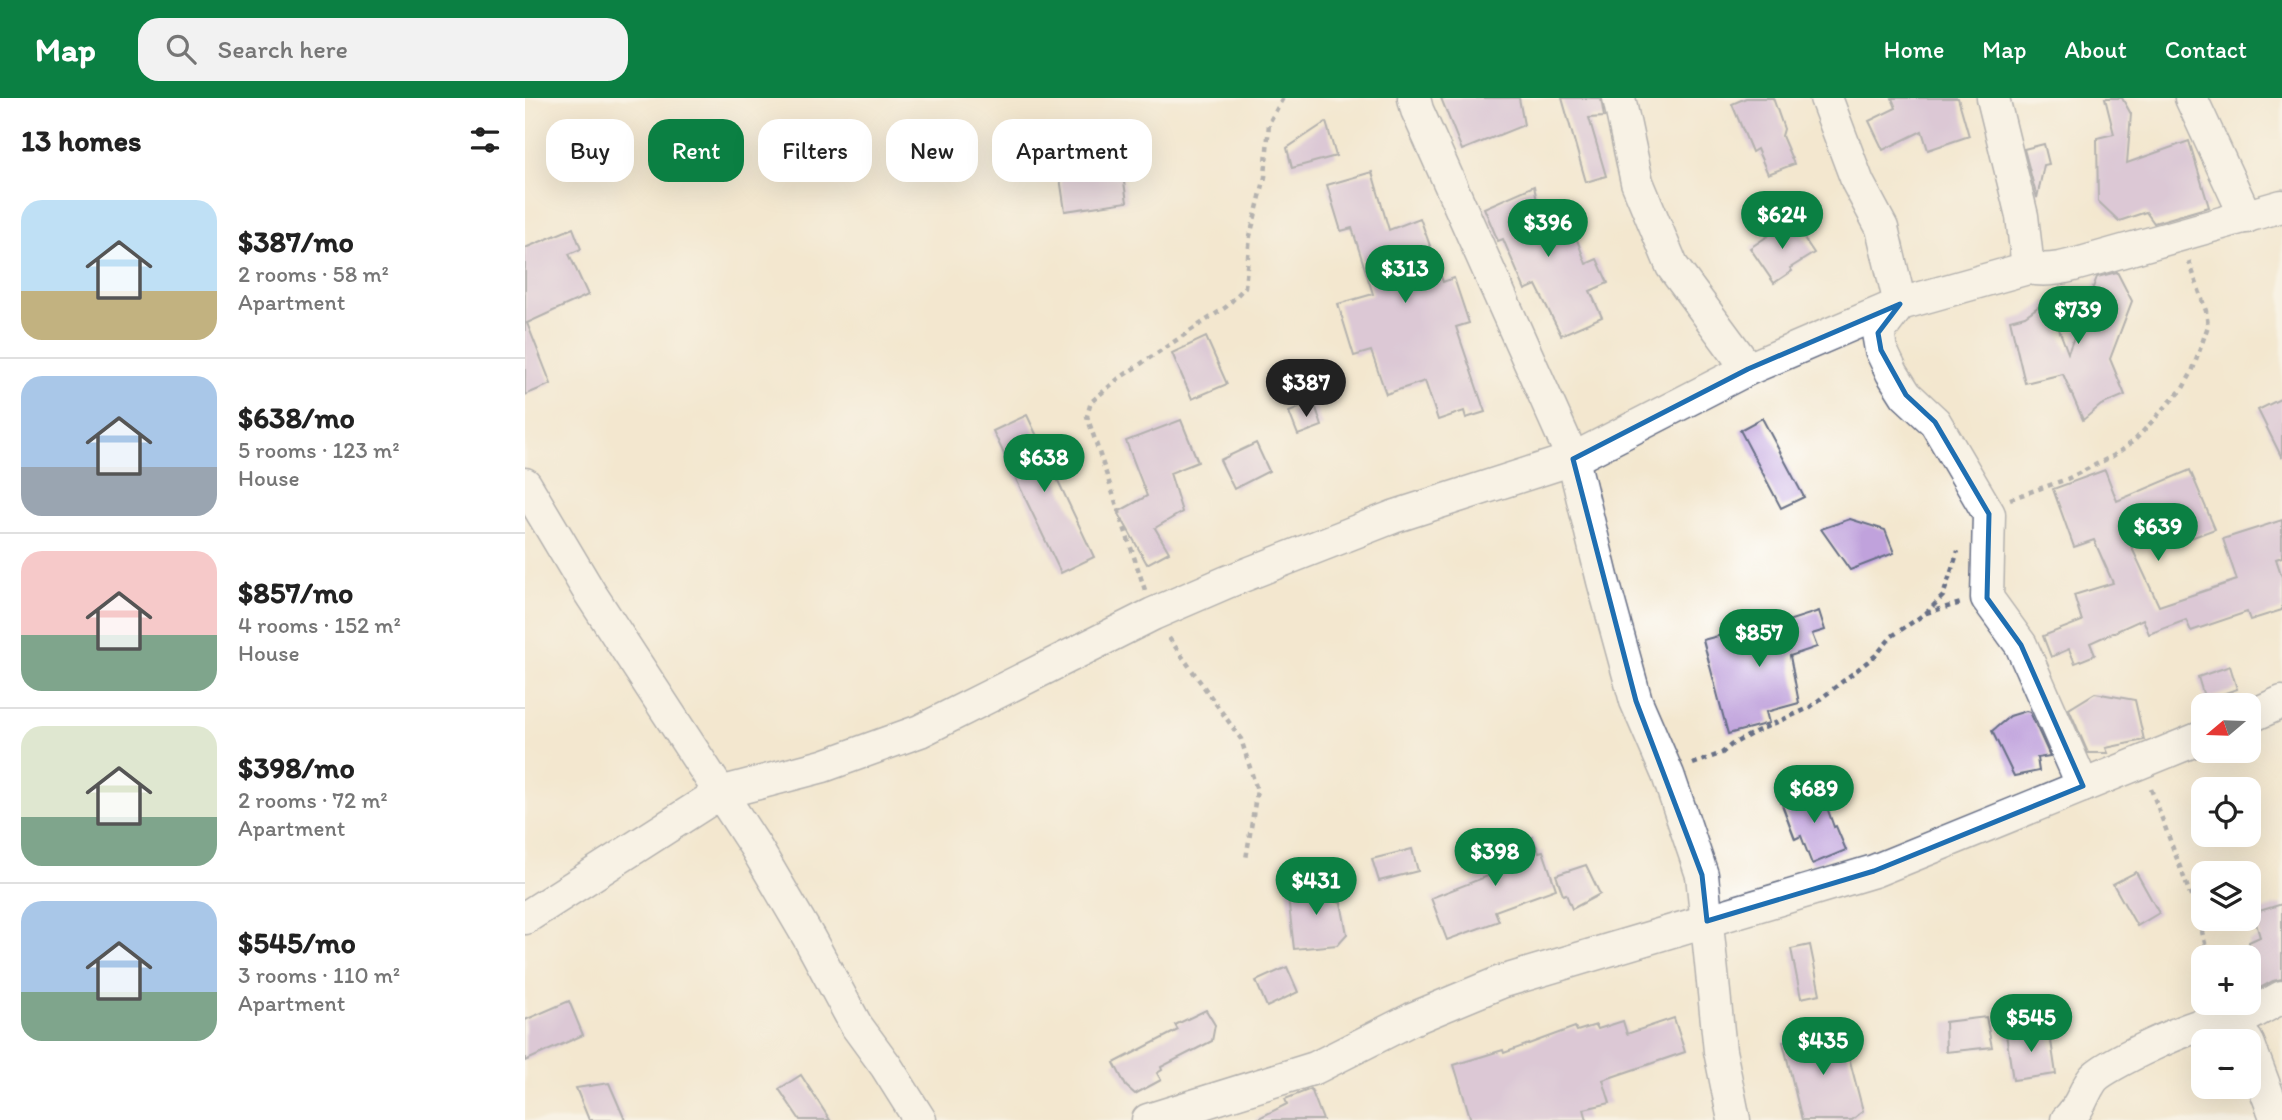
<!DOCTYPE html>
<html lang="en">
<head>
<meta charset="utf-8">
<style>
	:root { --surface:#fff; --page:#f2f2f2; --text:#222; --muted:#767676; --line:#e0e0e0; --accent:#0b8043 }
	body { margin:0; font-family:Itim,sans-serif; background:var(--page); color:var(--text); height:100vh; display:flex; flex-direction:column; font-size:26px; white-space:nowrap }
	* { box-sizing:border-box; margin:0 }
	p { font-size:23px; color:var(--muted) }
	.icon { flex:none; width:38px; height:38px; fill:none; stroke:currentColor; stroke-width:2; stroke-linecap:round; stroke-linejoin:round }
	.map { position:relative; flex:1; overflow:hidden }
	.drawer { display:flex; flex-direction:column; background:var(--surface); width:525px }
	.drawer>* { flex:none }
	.guide { position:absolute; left:21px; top:21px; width:665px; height:63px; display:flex; gap:14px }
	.needle { width:46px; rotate:251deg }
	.controls { position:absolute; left:1666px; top:595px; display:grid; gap:14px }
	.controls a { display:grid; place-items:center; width:70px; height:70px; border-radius:14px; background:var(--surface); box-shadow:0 7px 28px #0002; font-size:35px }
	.price { position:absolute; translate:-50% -60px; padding:0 16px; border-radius:24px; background:var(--accent); color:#fff; font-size:23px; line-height:46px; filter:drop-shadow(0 2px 4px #0008) }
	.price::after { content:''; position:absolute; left:50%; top:42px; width:21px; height:16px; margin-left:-10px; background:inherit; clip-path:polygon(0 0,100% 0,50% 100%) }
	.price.on { background:#222; color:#fff }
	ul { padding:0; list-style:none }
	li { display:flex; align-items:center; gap:21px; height:175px; padding:0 21px }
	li+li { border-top:2px solid var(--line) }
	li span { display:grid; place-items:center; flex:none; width:196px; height:140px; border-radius:21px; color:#555 }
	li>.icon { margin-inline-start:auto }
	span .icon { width:84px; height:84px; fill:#fffc; stroke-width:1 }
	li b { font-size:30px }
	h2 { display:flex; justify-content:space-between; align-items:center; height:84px; padding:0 21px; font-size:30px }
	.tag { padding:0 24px; border-radius:21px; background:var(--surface); box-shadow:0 7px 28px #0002; font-size:24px; line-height:63px }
	.tag.on { background:var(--accent); color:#fff }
	header { display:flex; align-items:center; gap:42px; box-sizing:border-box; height:98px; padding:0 35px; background:var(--accent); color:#fff }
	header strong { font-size:33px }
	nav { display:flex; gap:38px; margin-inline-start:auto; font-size:24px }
	.search { width:490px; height:63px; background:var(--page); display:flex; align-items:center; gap:18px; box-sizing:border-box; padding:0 24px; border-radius:21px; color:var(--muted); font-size:26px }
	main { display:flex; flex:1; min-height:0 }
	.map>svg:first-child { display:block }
</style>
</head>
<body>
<header>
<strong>Map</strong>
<div class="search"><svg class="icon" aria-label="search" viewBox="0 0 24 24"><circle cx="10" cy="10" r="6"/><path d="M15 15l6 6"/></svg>Search here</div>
<nav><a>Home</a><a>Map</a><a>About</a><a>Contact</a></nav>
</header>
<main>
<section class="drawer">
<h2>13 homes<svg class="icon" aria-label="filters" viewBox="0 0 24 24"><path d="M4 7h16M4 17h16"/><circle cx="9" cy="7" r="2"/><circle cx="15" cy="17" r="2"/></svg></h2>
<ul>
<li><span style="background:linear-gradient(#bfe0f5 65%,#c2b280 0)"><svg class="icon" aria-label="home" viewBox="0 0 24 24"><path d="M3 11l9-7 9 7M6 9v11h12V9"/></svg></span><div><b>$387/mo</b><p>2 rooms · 58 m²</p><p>Apartment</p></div></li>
<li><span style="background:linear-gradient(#a9c7e8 65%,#9aa5b1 0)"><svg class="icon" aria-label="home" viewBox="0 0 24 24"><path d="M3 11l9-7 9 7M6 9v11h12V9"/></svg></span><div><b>$638/mo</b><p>5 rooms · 123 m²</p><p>House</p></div></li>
<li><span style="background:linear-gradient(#f6c9c9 60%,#7fa58c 0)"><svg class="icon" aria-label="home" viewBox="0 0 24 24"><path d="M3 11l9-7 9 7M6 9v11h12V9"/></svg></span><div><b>$857/mo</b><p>4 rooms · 152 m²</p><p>House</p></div></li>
<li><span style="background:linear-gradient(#dfe7d0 65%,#7fa58c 0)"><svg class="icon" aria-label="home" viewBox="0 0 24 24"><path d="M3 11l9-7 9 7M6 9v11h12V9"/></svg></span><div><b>$398/mo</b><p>2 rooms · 72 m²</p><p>Apartment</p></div></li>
<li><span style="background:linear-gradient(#a9c7e8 65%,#7fa58c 0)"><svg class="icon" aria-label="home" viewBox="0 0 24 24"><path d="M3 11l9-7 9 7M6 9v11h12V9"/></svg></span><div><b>$545/mo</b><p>3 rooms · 110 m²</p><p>Apartment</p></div></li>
</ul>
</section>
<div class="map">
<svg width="1757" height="1022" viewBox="0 0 1757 1022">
	<rect width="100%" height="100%" fill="#fff"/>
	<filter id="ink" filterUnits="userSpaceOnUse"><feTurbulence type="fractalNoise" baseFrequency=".0143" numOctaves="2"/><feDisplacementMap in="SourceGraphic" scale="14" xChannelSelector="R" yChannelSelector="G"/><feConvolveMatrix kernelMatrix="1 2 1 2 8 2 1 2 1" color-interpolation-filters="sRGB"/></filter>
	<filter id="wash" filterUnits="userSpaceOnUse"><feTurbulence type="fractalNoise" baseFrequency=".00686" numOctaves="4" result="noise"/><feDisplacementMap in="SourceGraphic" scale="28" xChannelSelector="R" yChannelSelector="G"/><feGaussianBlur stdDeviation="1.57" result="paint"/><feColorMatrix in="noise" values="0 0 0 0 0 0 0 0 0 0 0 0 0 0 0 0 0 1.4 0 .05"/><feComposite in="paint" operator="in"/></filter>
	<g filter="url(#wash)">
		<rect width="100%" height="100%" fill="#f3e7cf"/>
		<g id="blocks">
			<g fill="#c0a2dc">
				<path d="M916,0H994L999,27L937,52Z"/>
				<path d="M1037,0H1076L1079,19L1064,20L1081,78L1061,84Z"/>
				<path d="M1221,0H1248L1259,31L1257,38L1269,66L1243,76L1232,51L1227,54L1207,6Z"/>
				<path d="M1367,0H1433L1444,38L1403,52L1397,33L1358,52L1344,23L1371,10Z"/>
				<path d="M1580,0H1597L1606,16L1602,65L1664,43L1684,109L1629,125L1621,114L1594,123L1573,103L1572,40L1589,36Z"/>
				<path d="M801,24L811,58L767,70L762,50Z"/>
				<path d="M617,41L620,61L596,64L602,104L540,113L531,53Z"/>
				<path d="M1519,46L1524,66L1519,67L1512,100L1499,51Z"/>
				<path d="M847,74L864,132L895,120L918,184L929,180L944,225L931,229L960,314L941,320L939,313L913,322L900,283L861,296L846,253L829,258L813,206L848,196L827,130L816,133L802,87Z"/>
				<path d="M1009,88L1016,123L1044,120L1061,166L1072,161L1083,185L1065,193L1077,219L1036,237L1011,187L1000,192L978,141L973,143L959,110Z"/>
				<path d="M1267,122L1289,155L1265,170L1267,173L1249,185L1225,150Z"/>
				<path d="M48,130L56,151L44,156L63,197L2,225L26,286L0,297V150Z"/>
				<path d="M1592,174L1607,203L1585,261L1600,297L1576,307L1558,322L1538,276L1500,285L1485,222L1500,218L1523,202L1543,255L1572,179Z"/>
				<path d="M681,239L702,286L667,301L647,255Z"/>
				<path d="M1757,300V360L1733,312Z"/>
				<path d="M789,304L797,328L773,337L764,314Z"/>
				<path d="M502,317L569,459L536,475L468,333Z"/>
				<path d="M1237,320L1279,399L1256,410L1215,332Z"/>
				<path d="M656,322L673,364L645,375L657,414L630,430L644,454L622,466L593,414L622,398L601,343Z"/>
				<path d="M731,345L744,373L709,391L695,362Z"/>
				<path d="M1580,372L1592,403L1665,372L1690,431L1666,440L1655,409L1599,433L1634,508L1712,482L1698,441L1757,422V459L1751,461L1757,479V512L1725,522L1722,514L1666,533L1661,522L1624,536L1618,521L1565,545L1570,557L1550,565L1544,551L1526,559L1518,538L1557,523L1549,497L1588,485L1569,442L1549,449L1528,391Z"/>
				<path d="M1325,421L1360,432L1369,455L1325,472L1296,431Z"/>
				<path d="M1294,513L1300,532L1287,536L1292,549L1265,558L1274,605L1241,614L1244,625L1203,636L1178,542L1219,531L1220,535L1238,531Z"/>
				<path d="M1705,568L1712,591L1680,602L1673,579Z"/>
				<path d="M1570,595L1610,602L1619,642L1581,650L1583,655H1563L1544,611Z"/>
				<path d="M1501,613L1505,614L1525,658L1512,660L1514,673L1489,678L1467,633L1485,618Z"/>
				<path d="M1295,690L1309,729L1311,728L1321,752L1287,766L1276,738L1270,741L1256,704Z"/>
				<path d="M1008,739L1014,754L1018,753L1031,791L970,813L974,823L922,842L906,800L963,778L955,757Z"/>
				<path d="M887,751L893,773L854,783L847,761Z"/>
				<path d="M1061,767L1075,796L1047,811L1041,796L1038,797L1031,777Z"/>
				<path d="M1611,774L1634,815L1612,828L1588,786Z"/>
				<path d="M806,785L807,802L816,805L822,836L812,847L769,851L762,790Z"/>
				<path d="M1757,806V881L1748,883L1724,896V844L1735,839L1728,815Z"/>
				<path d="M1285,847L1295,896L1276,900L1266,851Z"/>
				<path d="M762,869L773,894L742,909L731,883Z"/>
				<path d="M44,903L58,937L0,963V922Z"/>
				<path d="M681,912L690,927L687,943L636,969L637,972L632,975L636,982L610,996L601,988L589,965L653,932L650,927Z"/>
				<path d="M1461,919L1467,949L1421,954L1420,924Z"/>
				<path d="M1149,920L1160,954L1078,982L1085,1005L1059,1011L1062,1022H946L929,967L978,952L979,955L1050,929L1052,933L1071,927L1073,931L1098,923L1102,936Z"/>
				<path d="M1316,929L1338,1013L1327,1022H1277L1258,944Z"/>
				<path d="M1524,930L1531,976L1488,982L1481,936Z"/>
				<path d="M276,977L305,1022H275L254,991Z"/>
				<path d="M84,985L100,1022H64L51,990Z"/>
				<path d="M786,991L798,1022H730L762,1006L760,1001Z"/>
			</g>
		</g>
	</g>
	<g filter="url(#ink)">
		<use href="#blocks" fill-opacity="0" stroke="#676f86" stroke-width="2"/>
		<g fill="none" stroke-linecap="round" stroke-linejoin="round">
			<g stroke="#676f86" stroke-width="35">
				<g id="minor">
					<path d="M889,0L892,12L1048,361L1078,483L1111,603L1143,677L1177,777L1195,953L1209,1022"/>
					<path d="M1094,0L1112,84L1147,168L1223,271"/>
					<path d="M1301,0L1333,85L1357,130L1375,206L1353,235L1356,252L1367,275L1381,297L1410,324L1464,416L1462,500L1496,547L1558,688"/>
					<path d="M1468,0L1497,118L1503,170"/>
					<path d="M1666,0L1721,119"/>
					<path d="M0,386L65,495L230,748L284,840L331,927L361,968L395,1022"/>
					<path d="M1724,619L1757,604"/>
					<path d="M0,820L195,695L298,668L395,633L628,516L702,484L868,419L1048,361L1223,271L1375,206L1503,170C1525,174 1542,169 1563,163L1757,108"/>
					<path d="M1706,927L1757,899"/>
					<path d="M1724,947L1752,1022"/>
					<path d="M623,1022L790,970L887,921L976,884L1349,773L1678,639"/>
					<path d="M1542,1022C1557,1008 1557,996 1568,981C1579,967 1673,923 1691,924C1705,924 1715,933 1722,943"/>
				</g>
			</g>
			<g stroke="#676f86" stroke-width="4.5" stroke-dasharray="5 5" stroke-linecap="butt">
				<path d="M1485,401L1542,381L1588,358L1609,343L1658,290L1667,274L1683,228L1681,213L1664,163"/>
				<path d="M620,492L562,318L566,304L593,281L701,209L720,189L725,138L740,79L744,25L758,0"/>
				<path d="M1401,515L1436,505"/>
				<path d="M644,540L716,641L732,692L721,761"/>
				<path d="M1168,666L1197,655L1206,647L1230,634L1284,610L1351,557L1367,538L1401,515L1418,498L1433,453"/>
				<path d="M1626,691L1671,812L1680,845L1681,859"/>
				<path d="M1672,899L1678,883"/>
			</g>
			<use href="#minor" stroke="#fff" stroke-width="32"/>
		</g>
	</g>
	<path d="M0 0H1757V1022H0ZM1375,206L1353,235L1356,252L1381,297L1410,324L1464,416L1462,500L1496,547L1558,688L1349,773L1182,823L1177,777L1111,603L1048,361L1223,271Z" fill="#f3e7cf" fill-opacity=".55" fill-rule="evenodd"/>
	<path fill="none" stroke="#1f6fb2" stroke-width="5" stroke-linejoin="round" d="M1375,206L1353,235L1356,252L1381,297L1410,324L1464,416L1462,500L1496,547L1558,688L1349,773L1182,823L1177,777L1111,603L1048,361L1223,271Z"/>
</svg>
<div class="controls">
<a><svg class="needle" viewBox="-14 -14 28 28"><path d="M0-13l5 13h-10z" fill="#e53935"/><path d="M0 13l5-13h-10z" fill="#767676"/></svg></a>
<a><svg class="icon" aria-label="locate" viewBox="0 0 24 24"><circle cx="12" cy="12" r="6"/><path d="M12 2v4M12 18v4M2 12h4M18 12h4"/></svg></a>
<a><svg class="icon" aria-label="layers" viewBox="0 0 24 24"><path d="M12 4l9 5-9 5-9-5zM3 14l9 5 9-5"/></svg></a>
<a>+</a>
<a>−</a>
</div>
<b class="price" style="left:1257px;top:153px">$624</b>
<b class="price" style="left:1023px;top:161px">$396</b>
<b class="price" style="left:880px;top:207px">$313</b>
<b class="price" style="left:1553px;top:248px">$739</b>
<b class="price on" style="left:781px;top:321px">$387</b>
<b class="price" style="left:519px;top:396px">$638</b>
<b class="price" style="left:1633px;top:465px">$639</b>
<b class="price" style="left:1234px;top:571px">$857</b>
<b class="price" style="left:1289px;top:727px">$689</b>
<b class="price" style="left:970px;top:790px">$398</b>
<b class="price" style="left:791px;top:819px">$431</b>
<b class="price" style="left:1506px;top:956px">$545</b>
<b class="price" style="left:1298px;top:979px">$435</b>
<div class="guide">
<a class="tag">Buy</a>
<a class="tag on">Rent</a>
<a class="tag">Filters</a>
<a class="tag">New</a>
<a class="tag">Apartment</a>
</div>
</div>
</main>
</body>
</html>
